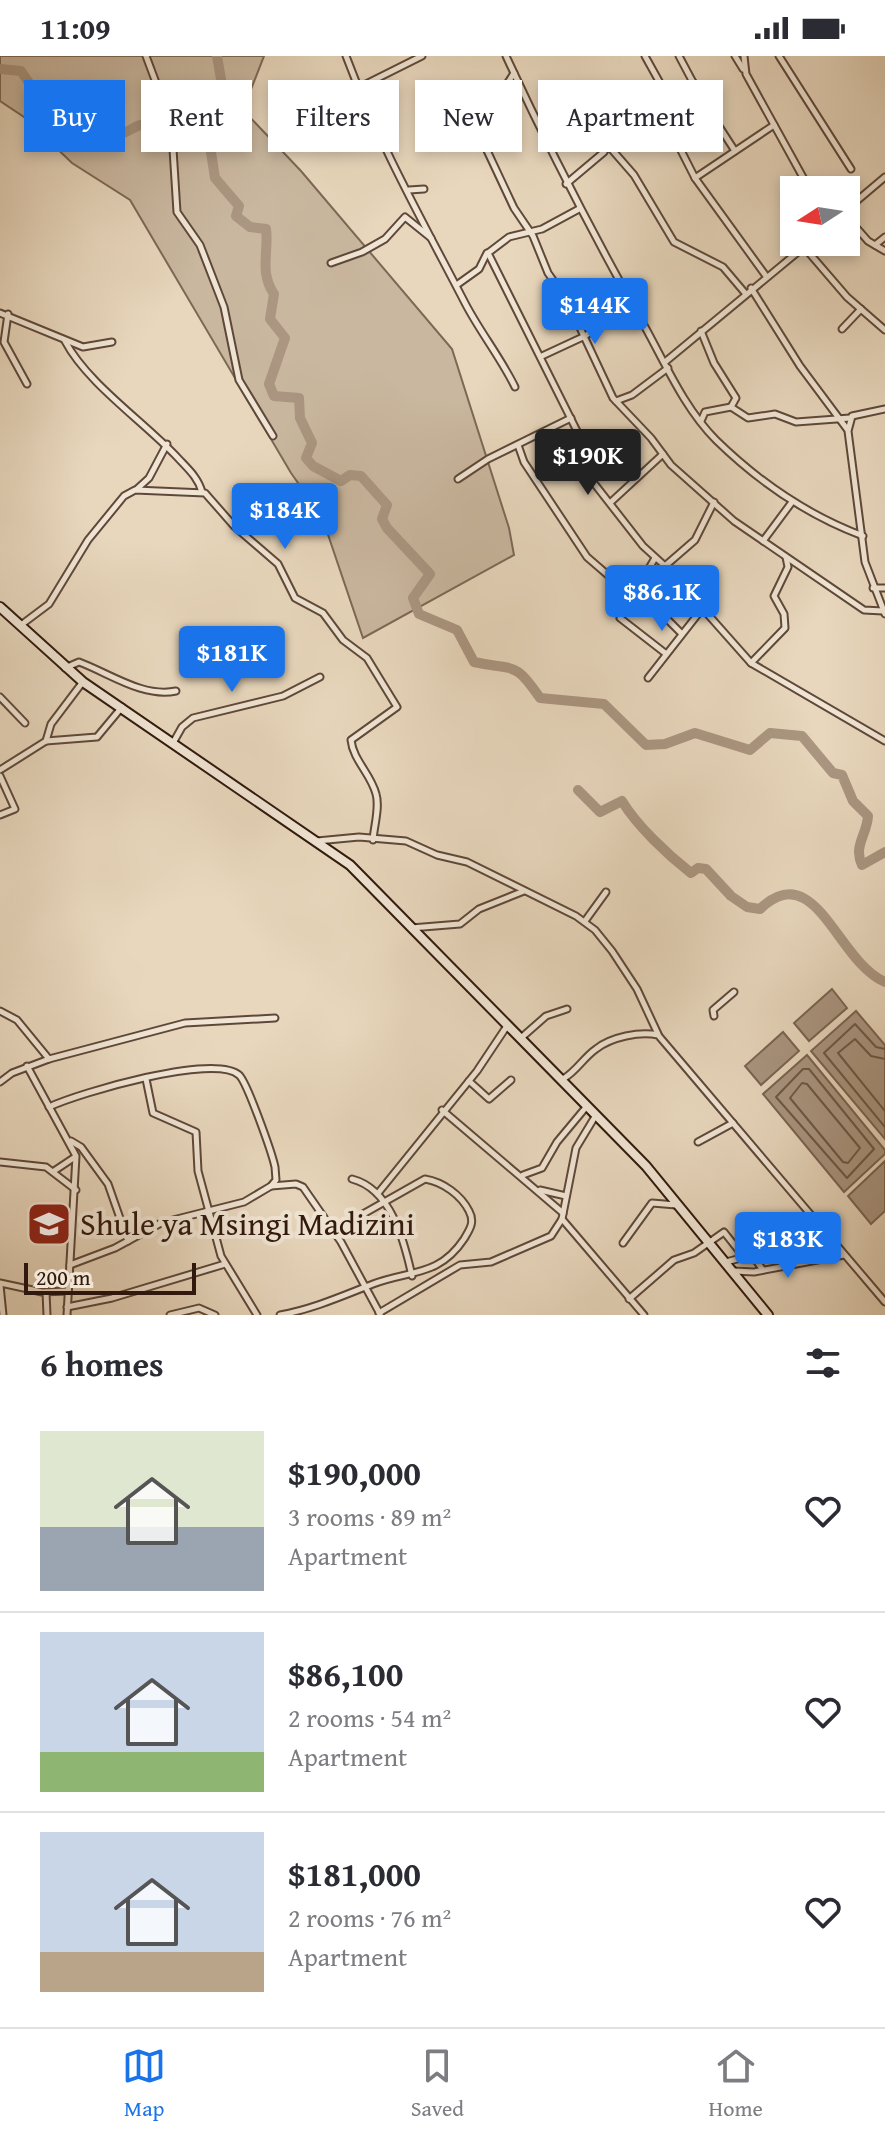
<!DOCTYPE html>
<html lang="en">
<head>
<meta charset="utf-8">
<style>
	:root { --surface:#fff; --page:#f2f2f3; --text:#2b2b33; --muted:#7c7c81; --line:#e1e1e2; --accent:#1a73e8 }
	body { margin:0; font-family:"Gentium Book Plus",serif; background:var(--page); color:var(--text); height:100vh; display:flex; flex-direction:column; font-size:30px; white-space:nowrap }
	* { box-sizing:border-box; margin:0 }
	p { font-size:26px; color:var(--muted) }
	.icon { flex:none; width:44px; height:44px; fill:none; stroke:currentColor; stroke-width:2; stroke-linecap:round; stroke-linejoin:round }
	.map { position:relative; height:1259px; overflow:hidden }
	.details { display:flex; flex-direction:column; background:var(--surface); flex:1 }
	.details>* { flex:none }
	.top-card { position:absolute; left:24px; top:24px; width:838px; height:72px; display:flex; gap:16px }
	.needle { width:52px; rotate:258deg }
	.tools { position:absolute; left:780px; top:120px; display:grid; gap:16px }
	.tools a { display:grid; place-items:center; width:80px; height:80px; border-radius:0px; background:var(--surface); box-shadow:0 4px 12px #0003; font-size:40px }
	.scale { position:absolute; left:24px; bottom:20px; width:172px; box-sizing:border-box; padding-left:8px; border:4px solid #31190d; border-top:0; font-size:22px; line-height:28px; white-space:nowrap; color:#31190d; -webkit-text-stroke:6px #f0e5d4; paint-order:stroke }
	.price { position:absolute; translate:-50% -68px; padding:0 18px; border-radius:8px; background:var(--accent); color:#fff; font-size:26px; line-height:52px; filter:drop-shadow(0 2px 4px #0008) }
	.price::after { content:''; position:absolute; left:50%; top:48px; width:24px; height:18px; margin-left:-12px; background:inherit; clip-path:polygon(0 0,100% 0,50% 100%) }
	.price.active { background:#222; color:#fff }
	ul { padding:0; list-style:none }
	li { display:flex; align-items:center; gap:24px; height:200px; padding:0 40px }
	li+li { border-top:2px solid var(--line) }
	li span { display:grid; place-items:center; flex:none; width:224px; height:160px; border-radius:0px; color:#555 }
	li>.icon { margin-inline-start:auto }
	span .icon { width:96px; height:96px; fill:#fffc; stroke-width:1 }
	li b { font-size:34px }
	h2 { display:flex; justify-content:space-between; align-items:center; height:96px; padding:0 40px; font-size:34px }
	.pill { padding:0 28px; border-radius:0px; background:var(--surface); box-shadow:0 4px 12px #0003; font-size:28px; line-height:72px }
	.pill.active { background:var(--accent); color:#fff }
	.status { display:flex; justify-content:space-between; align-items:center; height:56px; padding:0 40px; background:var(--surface); direction:ltr }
	.status svg { height:22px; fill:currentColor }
	.tabs { display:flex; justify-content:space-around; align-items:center; height:112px; border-top:2px solid var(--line); background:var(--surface); font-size:22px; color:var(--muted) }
	.tabs a { display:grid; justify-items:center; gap:4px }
	.tabs .active { color:var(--accent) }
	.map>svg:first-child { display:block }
</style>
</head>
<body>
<div class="status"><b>11:09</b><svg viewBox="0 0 49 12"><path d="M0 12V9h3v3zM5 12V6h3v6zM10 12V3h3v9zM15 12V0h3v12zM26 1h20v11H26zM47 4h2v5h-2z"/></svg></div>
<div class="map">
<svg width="885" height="1259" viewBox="0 0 885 1259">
	<rect width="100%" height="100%" fill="#e8d7bd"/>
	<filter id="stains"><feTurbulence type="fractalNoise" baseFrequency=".0025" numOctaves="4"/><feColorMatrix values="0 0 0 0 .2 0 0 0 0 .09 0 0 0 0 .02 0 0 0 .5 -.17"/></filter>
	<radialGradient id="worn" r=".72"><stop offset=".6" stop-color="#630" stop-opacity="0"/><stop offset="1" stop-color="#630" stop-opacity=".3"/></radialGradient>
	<path fill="#c9b79f" stroke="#7d6856" stroke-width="2" d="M0,0H264L243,54L301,115L452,293L509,472L514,499L363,582L322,461L291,417L130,144L72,107L24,61L0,45Z"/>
	<g fill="#aa9681" stroke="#7a6453" stroke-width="2">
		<path d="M832,933L847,952L809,985L794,967Z"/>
		<path d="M856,955L885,989V1083L811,995Z"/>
		<path d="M783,976L799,995L761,1029L745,1010Z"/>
		<path d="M807,999L885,1094V1098L844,1136L763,1038Z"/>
		<path d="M885,1105V1155L871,1168L848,1140Z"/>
	</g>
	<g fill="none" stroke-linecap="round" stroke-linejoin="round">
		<g stroke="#6e5847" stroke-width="2">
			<path d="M885,993L876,991L855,968L824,997L885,1071"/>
			<path d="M885,1003L871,1000L855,983L838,997L885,1055"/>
			<path d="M803,1013H809L874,1093L847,1122L776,1041Z"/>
			<path d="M802,1027L807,1028L860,1092L848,1107L843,1106L790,1042Z"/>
		</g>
		<g stroke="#aa9681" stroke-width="10">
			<path d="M217,0L223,35L224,83"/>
			<path d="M0,13L21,15L39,42L42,59C56,67 98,78 115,79C126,79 133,70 144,68C180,60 195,56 224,83L219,91L210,90L215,122L239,150L236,160L250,171L266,173C269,196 259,216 274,238L270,263L285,282L269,328L274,340L299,342L300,362L312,387L306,402L313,410L341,425L350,419L361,420L387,449L382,463L387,472L430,518L413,542L419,558L457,574L474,606C515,615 514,604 540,642L604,648L646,689L665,688L695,677L750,694L770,677L802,680L833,717L842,719L853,745L868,760C867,779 853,790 862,809L885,796"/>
			<path d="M578,734L600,756L622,745C637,770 668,799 691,817L698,812L706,813L731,840L747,851L760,853C816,800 837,906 885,926"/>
		</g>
		<g stroke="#5f4839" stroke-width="9">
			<g id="minor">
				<path d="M146,0L161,40L173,93L177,156L200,189L224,251L239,324L273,380"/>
				<path d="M346,0C378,86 423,166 465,247C480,276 501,302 515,331"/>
				<path d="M506,0C549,93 595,182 645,271C666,309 685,353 716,384C759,426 807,459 863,480"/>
				<path d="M645,0L670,45"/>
				<path d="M679,0L704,47L735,95"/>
				<path d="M735,0L743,13"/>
				<path d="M744,0L746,18L810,134"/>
				<path d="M779,0L851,113"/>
				<path d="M514,17L507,28L472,41L468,54L514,152L533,180L548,217L567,244L613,342L651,382L671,409L734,465L864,554L883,555"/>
				<path d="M660,53L695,122L766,220"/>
				<path d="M284,69L422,0"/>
				<path d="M607,88L634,119L674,186L723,211L745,237"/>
				<path d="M695,122L774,69"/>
				<path d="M566,128L604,96L613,77L654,58L693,26"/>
				<path d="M409,134L424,133"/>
				<path d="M579,153L542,173L509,181L488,197L581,383L586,417L643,490L665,510L751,607L885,685"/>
				<path d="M846,154L885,121"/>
				<path d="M846,160L868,185L885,195"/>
				<path d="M875,189L885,181"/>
				<path d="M804,191L847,241L885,274"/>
				<path d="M331,207L362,196L385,183L405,161L431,182"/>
				<path d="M458,228L479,213L487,197"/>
				<path d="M751,232L800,310L847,373"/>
				<path d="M0,257L83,291L112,286"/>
				<path d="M8,258L4,286L27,328"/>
				<path d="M842,273L861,253"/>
				<path d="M701,275L714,307L736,342L731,351"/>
				<path d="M65,285C87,327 143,365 177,401C187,412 198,421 202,436"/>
				<path d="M542,300L585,280L632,248"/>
				<path d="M665,306L810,186"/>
				<path d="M616,345L632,339L668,312"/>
				<path d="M885,353L852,360L848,375L865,506L885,558"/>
				<path d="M701,365L705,356L731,351L748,362L775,358L796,366L850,362"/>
				<path d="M518,389L524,406L587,501L631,539"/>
				<path d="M458,423L488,403L571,362"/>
				<path d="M137,433L149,422L167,388"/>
				<path d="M611,446L663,398"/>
				<path d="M763,485L792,446"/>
				<path d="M655,502L620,562L665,597"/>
				<path d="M665,510L695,484L714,446"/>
				<path d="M635,531L680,576"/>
				<path d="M873,532H885"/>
				<path d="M21,569L49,548L88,484L124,440L135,434L205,437L234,470L278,508L295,542L323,557L343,584L367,602L397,651L351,684C353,704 371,718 376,738C380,751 374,770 373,784"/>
				<path d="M751,607L785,572L784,558L774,540L788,511L786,501"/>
				<path d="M65,612L79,606C109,617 143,642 176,635"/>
				<path d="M648,622L702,553"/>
				<path d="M0,641L25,667"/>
				<path d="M46,685L51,668L82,627"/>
				<path d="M173,687L182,671L193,662L283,640L320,621"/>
				<path d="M0,714L46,685L97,681L122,651"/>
				<path d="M0,720L15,753L0,759"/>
				<path d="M317,785L359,781L406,785L437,799L467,806L576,860L595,874L612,895L637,933L658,978"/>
				<path d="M585,865L606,836"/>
				<path d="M411,872L460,868L479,853L524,835"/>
				<path d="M0,955L17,964L49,1003"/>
				<path d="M714,960L713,954L734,936"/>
				<path d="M521,982L546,960L567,953"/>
				<path d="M27,1010L76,1100L67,1259"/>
				<path d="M146,1023L153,1057L196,1076L198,1115L221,1200L257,1259"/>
				<path d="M563,1023C577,1015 583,1002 596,993C611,981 640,975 658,979L885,1246"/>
				<path d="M469,1025L489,1043L511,1024"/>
				<path d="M0,1026L12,1017L49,1003L185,967L275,962"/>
				<path d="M49,1051C79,1037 214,997 239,1019C247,1026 272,1097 275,1111L276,1124L271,1130L244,1146L161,1167L115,1192L70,1209"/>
				<path d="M442,1054L563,1157"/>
				<path d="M71,1085L81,1091L108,1128L128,1185"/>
				<path d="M698,1086L733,1067"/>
				<path d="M0,1106L46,1111L76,1134"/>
				<path d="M54,1115L75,1101"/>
				<path d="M523,1119L542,1112L557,1086L587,1050"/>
				<path d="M352,1123C391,1133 404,1184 412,1220"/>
				<path d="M271,1130L296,1128L303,1131L341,1186L380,1258"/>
				<path d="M540,1134L566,1140"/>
				<path d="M379,1136L477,1015L507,970"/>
				<path d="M562,1163L644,1259"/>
				<path d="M767,1172L790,1209"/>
				<path d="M623,1187L652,1147L676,1149"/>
				<path d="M726,1206L752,1199L763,1214"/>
				<path d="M734,1215L754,1216L844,1199"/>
				<path d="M0,1227L42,1236L68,1235"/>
				<path d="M0,1229L3,1259"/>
				<path d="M46,1236L47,1259"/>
				<path d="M629,1243L674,1204L694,1197L724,1176L743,1200"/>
				<path d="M67,1251L112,1242L225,1208"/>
				<path d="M379,1257L460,1209L491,1206L551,1180L562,1163L576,1092L596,1059"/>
				<path d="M170,1259L199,1252L215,1259"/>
				<path d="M280,1259C313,1253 342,1240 373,1228C409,1214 439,1221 464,1183C470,1173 475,1166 469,1155C461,1139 443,1126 425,1123L333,1175"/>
			</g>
		</g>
		<g stroke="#31190d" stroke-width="12">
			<path id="secondary" d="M0,551L83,626L350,809L646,1110L768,1259"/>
		</g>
		<use href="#minor" stroke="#f0e5d4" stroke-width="5"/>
		<use href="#secondary" stroke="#f0e5d4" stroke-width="8"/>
	</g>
	<defs>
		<g id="school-square" transform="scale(2.3)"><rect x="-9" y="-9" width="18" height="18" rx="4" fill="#8f2418" stroke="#f0e5d4"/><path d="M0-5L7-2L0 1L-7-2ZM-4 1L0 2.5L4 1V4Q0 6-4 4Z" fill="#fff"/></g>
	</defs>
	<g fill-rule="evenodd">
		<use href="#school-square" x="49" y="1168"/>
	</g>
	<g text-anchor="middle" stroke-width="8" stroke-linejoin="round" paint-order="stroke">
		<g font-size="32" fill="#31190d" stroke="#f0e5d4" text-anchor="start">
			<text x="80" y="1179">Shule ya Msingi Madizini</text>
		</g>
	</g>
	<rect width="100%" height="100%" filter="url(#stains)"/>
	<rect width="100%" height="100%" fill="url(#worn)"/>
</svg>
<div class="tools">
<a><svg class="needle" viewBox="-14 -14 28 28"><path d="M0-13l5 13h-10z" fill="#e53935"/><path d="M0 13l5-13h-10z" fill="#7c7c81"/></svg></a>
</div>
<div class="scale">200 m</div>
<b class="price" style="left:595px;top:290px">$144K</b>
<b class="price active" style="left:588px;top:441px">$190K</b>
<b class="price" style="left:285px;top:495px">$184K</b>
<b class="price" style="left:662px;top:577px">$86.1K</b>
<b class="price" style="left:232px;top:638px">$181K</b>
<b class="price" style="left:788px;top:1224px">$183K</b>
<div class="top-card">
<a class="pill active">Buy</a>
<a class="pill">Rent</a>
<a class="pill">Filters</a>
<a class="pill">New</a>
<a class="pill">Apartment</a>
</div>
</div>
<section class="details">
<h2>6 homes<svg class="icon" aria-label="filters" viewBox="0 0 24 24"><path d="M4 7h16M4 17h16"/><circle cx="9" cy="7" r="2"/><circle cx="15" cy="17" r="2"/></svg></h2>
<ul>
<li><span style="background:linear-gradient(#dfe7d0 60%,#9aa5b1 0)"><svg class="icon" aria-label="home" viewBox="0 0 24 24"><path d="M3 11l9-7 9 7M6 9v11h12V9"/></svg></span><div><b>$190,000</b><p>3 rooms · 89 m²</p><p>Apartment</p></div><svg class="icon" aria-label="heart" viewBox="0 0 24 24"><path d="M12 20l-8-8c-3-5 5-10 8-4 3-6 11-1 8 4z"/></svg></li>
<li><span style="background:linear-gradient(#c9d6e8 75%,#8fb573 0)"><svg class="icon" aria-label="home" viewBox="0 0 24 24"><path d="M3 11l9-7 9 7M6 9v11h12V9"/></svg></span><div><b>$86,100</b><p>2 rooms · 54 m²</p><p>Apartment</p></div><svg class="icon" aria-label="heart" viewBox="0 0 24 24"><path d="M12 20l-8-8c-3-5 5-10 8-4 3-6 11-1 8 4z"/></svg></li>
<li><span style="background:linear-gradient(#c9d6e8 75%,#b9a48a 0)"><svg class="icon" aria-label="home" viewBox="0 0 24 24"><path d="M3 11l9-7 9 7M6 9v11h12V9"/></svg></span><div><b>$181,000</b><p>2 rooms · 76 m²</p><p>Apartment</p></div><svg class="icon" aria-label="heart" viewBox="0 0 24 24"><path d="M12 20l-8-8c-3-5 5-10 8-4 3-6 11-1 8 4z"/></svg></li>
</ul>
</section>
<nav class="tabs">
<a class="active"><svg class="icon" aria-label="map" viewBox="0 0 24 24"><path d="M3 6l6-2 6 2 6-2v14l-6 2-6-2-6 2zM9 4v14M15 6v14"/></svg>Map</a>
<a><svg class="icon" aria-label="saved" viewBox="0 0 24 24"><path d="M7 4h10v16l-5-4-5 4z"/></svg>Saved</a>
<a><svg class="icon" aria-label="home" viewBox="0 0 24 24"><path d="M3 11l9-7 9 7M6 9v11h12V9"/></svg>Home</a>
</nav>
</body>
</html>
